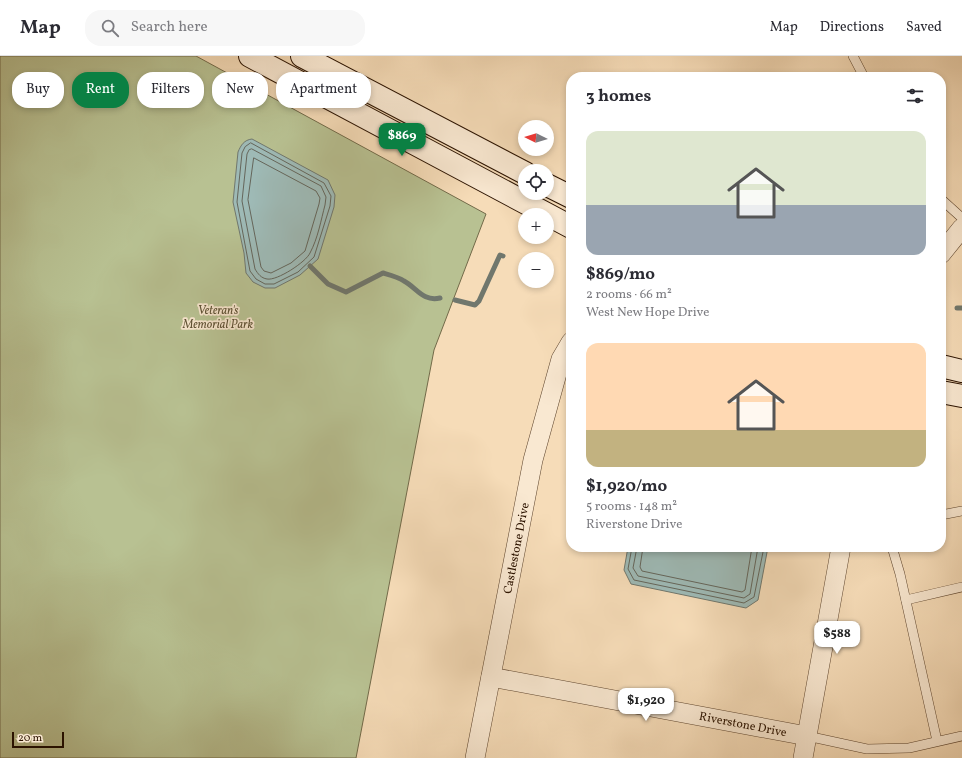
<!DOCTYPE html>
<html lang="en">
<head>
<meta charset="utf-8">
<style>
	:root { --surface:#fff; --page:#f7f7f7; --text:#2b2b33; --muted:#7c7c81; --line:#e1e1e2; --accent:#0b8043 }
	body { margin:0; font-family:Vollkorn,serif; background:var(--page); color:var(--text); height:100vh; display:flex; flex-direction:column; font-size:15px; white-space:nowrap }
	* { box-sizing:border-box; margin:0 }
	p { font-size:13px; color:var(--muted) }
	.icon { flex:none; width:22px; height:22px; fill:none; stroke:currentColor; stroke-width:2; stroke-linecap:round; stroke-linejoin:round }
	.map { position:relative; flex:1; overflow:hidden }
	.drawer { position:absolute; left:566px; top:16px; width:380px; height:480px; display:flex; flex-direction:column; background:var(--surface); border-radius:16px; box-shadow:0 2px 6px #0003 }
	.drawer>* { flex:none }
	.banner { position:absolute; left:12px; top:16px; width:380px; height:36px; display:flex; gap:8px }
	.needle { width:26px; rotate:275deg }
	.fabs { position:absolute; left:518px; top:64px; display:grid; gap:8px }
	.fabs a { display:grid; place-items:center; width:36px; height:36px; border-radius:50%; background:var(--surface); box-shadow:0 2px 6px #0003; font-size:20px }
	.scale { position:absolute; left:12px; bottom:10px; width:52px; box-sizing:border-box; padding-left:4px; border:2px solid #2c1300; border-top:0; font-size:11px; line-height:14px; white-space:nowrap; color:#2c1300; -webkit-text-stroke:3px #f9e8d1; paint-order:stroke }
	.price { position:absolute; translate:-50% -34px; padding:0 9px; border-radius:8px; background:#fff; color:#222; font-size:13px; line-height:26px; filter:drop-shadow(0 1px 2px #0008) }
	.price::after { content:''; position:absolute; left:50%; top:24px; width:12px; height:9px; margin-left:-6px; background:inherit; clip-path:polygon(0 0,100% 0,50% 100%) }
	.price.selected { background:var(--accent); color:#fff }
	ul { padding:0; list-style:none }
	li { display:grid; align-content:center; gap:8px; height:212px; padding:0 20px }
	li span { display:grid; place-items:center; height:124px; border-radius:12px; color:#555 }
	li>.icon { margin-inline-start:auto }
	span .icon { width:72px; height:72px; fill:#fffc; stroke-width:1 }
	li b { font-size:17px }
	h2 { display:flex; justify-content:space-between; align-items:center; height:48px; padding:0 20px; font-size:17px }
	.tag { padding:0 14px; border-radius:16px; background:var(--surface); box-shadow:0 2px 6px #0003; font-size:14px; line-height:36px }
	.tag.selected { background:var(--accent); color:#fff }
	header { display:flex; align-items:center; gap:24px; box-sizing:border-box; height:56px; padding:0 20px; background:var(--surface); border-bottom:1px solid var(--line) }
	header strong { font-size:19px }
	nav { display:flex; gap:22px; margin-inline-start:auto; font-size:14px }
	.search { width:280px; height:36px; background:var(--page); display:flex; align-items:center; gap:10px; box-sizing:border-box; padding:0 14px; border-radius:16px; color:var(--muted); font-size:15px }
	.map>svg:first-child { display:block }
</style>
</head>
<body>
<header>
<strong>Map</strong>
<div class="search"><svg class="icon" aria-label="search" viewBox="0 0 24 24"><circle cx="10" cy="10" r="6"/><path d="M15 15l6 6"/></svg>Search here</div>
<nav><a>Map</a><a>Directions</a><a>Saved</a></nav>
</header>
<div class="map">
<svg width="962" height="702" viewBox="0 0 962 702">
	<rect width="100%" height="100%" fill="#f6dcb8"/>
	<filter id="stains"><feTurbulence type="fractalNoise" baseFrequency=".005" numOctaves="4"/><feColorMatrix values="0 0 0 0 .2 0 0 0 0 .09 0 0 0 0 .02 0 0 0 .5 -.17"/></filter>
	<radialGradient id="worn" r=".72"><stop offset=".6" stop-color="#630" stop-opacity="0"/><stop offset="1" stop-color="#630" stop-opacity=".3"/></radialGradient>
	<path fill="#b8c192" stroke="#726a49" d="M0,0H196L486,158L434,294L356,702H0Z"/>
	<g fill="#9ebab6" stroke="#70776d">
		<path d="M252,83L328,124L335,139L334,151L318,203L300,219L275,232H265L253,226L246,217L244,197L233,146L238,96C241,89 244,84 252,83Z"/>
		<path d="M628,491H768L758,544L746,552L631,528L624,514Z"/>
	</g>
	<g fill="none" stroke-linecap="round" stroke-linejoin="round">
		<g stroke="#65665b" stroke-width="1">
			<path d="M251,87L324,127L331,140L330,150L314,201L298,216L274,228H265L256,223L250,215L237,146L242,97L245,91Z"/>
			<path d="M252,93L321,130L326,141L325,149C321,164 318,182 310,197C306,206 277,225 267,223C261,222 258,218 255,213L242,145L247,98L249,94Z"/>
			<path d="M254,102L316,135L320,142L319,148L305,195L291,207L271,217L264,215L261,211L248,144Z"/>
			<path d="M632,491L628,513L634,524L744,547L754,541L764,491"/>
			<path d="M637,491L633,512L638,520L744,542L750,538L758,491"/>
			<path d="M643,491L640,511L642,515L742,536L745,534L752,491"/>
		</g>
		<g stroke="#70776d" stroke-width="5">
			<path d="M310,210L328,228L346,236L383,217C390,219 398,221 404,225C417,232 423,246 440,242"/>
			<path d="M455,244L475,249L479,245L500,199L503,200"/>
			<path d="M957,252H962"/>
		</g>
		<g stroke="#5e452e" stroke-width="10">
			<g id="lane">
				<path d="M853,0L864,21"/>
				<path d="M941,143L962,162"/>
				<path d="M941,459L962,455"/>
				<path d="M892,491L900,518L937,685"/>
				<path d="M906,544L962,531"/>
				<path d="M807,680L867,693L909,692L962,680"/>
			</g>
		</g>
		<g stroke="#5e452e" stroke-width="20">
			<g id="street">
				<path d="M941,198L962,172"/>
				<path d="M491,621L807,680"/>
				<path d="M475,702L533,404L561,303L571,286"/>
				<path d="M803,702L841,491"/>
			</g>
		</g>
		<g stroke="#2c1300" stroke-width="24">
			<g id="secondary">
				<path d="M250,0L571,171"/>
				<path d="M302,0L525,117"/>
				<path d="M547,129L571,141"/>
				<path d="M941,310L962,315"/>
				<path d="M941,336L962,340"/>
			</g>
		</g>
		<use href="#lane" stroke="#f9e8d1" stroke-width="9"/>
		<use href="#street" stroke="#f9e8d1" stroke-width="19"/>
		<use href="#secondary" stroke="#f9e8d1" stroke-width="22"/>
	</g>
	<g text-anchor="middle" stroke-width="3.5" stroke-linejoin="round" paint-order="stroke">
		<g font-size="12" font-style="italic" fill="#5d5033" stroke="#f9e8d1">
			<text x="218" y="258">Veteran's<tspan x="218" dy="14">Memorial Park</tspan></text>
		</g>
		<g font-size="12" fill="#2c1300" stroke="#f9e8d1">
			<text transform="translate(516 492) rotate(-79)" y="4">Castlestone Drive</text>
			<text transform="translate(743 668) rotate(11)" y="4">Riverstone Drive</text>
		</g>
	</g>
	<rect width="100%" height="100%" filter="url(#stains)"/>
	<rect width="100%" height="100%" fill="url(#worn)"/>
</svg>
<div class="fabs">
<a><svg class="needle" viewBox="-14 -14 28 28"><path d="M0-13l5 13h-10z" fill="#e53935"/><path d="M0 13l5-13h-10z" fill="#7c7c81"/></svg></a>
<a><svg class="icon" aria-label="locate" viewBox="0 0 24 24"><circle cx="12" cy="12" r="6"/><path d="M12 2v4M12 18v4M2 12h4M18 12h4"/></svg></a>
<a>+</a>
<a>−</a>
</div>
<div class="scale">20 m</div>
<b class="price selected" style="left:402px;top:101px">$869</b>
<b class="price" style="left:837px;top:599px">$588</b>
<b class="price" style="left:646px;top:666px">$1,920</b>
<div class="banner">
<a class="tag">Buy</a>
<a class="tag selected">Rent</a>
<a class="tag">Filters</a>
<a class="tag">New</a>
<a class="tag">Apartment</a>
</div>
<section class="drawer">
<h2>3 homes<svg class="icon" aria-label="filters" viewBox="0 0 24 24"><path d="M4 7h16M4 17h16"/><circle cx="9" cy="7" r="2"/><circle cx="15" cy="17" r="2"/></svg></h2>
<ul>
<li><span style="background:linear-gradient(#dfe7d0 60%,#9aa5b1 0)"><svg class="icon" aria-label="home" viewBox="0 0 24 24"><path d="M3 11l9-7 9 7M6 9v11h12V9"/></svg></span><div><b>$869/mo</b><p>2 rooms · 66 m²</p><p>West New Hope Drive</p></div></li>
<li><span style="background:linear-gradient(#ffd9b3 70%,#c2b280 0)"><svg class="icon" aria-label="home" viewBox="0 0 24 24"><path d="M3 11l9-7 9 7M6 9v11h12V9"/></svg></span><div><b>$1,920/mo</b><p>5 rooms · 148 m²</p><p>Riverstone Drive</p></div></li>
</ul>
</section>
</div>
</body>
</html>
